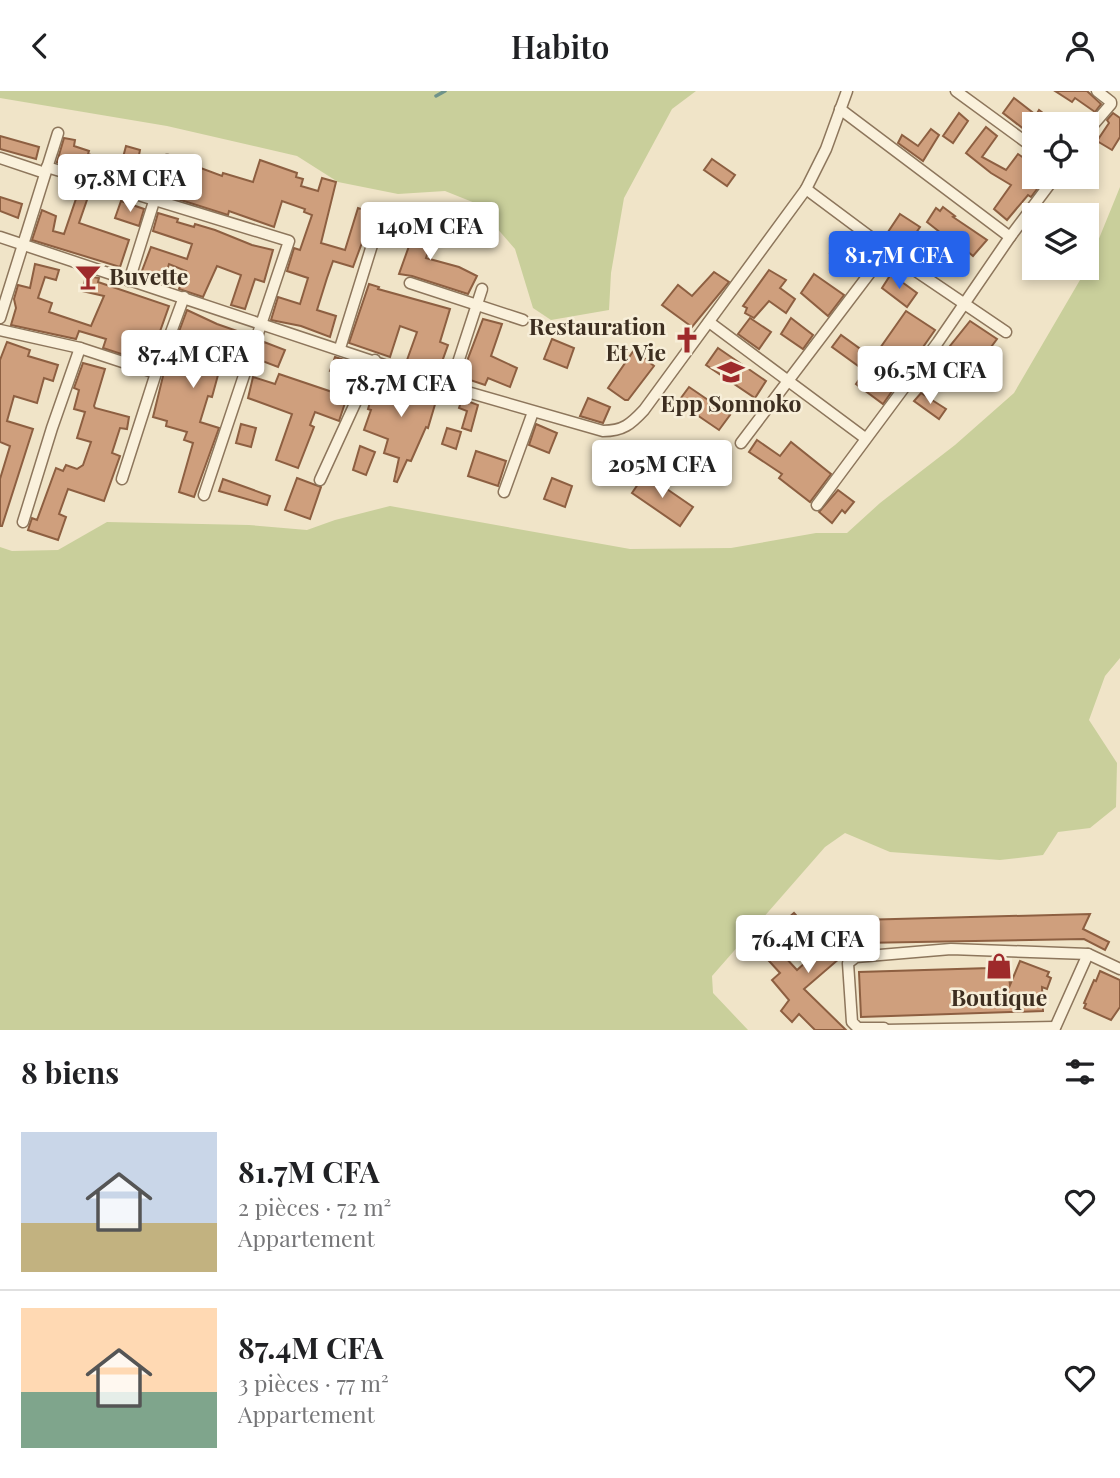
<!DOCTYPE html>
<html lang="fr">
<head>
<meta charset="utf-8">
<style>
	:root { --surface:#fff; --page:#f2f2f2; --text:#202124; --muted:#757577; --line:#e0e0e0; --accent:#2563eb }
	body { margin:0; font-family:"Playfair Display",serif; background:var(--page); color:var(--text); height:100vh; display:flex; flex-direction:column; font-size:26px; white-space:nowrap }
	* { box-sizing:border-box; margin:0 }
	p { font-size:23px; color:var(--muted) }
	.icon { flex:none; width:38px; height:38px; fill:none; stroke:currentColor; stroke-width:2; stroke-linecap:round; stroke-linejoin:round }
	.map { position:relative; height:939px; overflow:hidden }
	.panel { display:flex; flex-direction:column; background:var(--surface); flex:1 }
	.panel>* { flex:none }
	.buttons { position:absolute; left:1022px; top:21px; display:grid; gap:14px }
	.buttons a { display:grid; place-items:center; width:77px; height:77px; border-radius:0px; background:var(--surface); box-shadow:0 4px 10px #0003; font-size:35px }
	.price { position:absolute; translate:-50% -60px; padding:0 16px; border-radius:7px; background:#fff; color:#222; font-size:23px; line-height:46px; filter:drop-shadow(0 2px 4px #0008) }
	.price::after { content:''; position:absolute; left:50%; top:42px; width:21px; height:16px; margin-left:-10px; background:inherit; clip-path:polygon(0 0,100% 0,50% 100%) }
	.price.on { background:var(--accent); color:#fff }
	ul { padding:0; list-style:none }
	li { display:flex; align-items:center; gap:21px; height:175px; padding:0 21px }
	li+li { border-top:2px solid var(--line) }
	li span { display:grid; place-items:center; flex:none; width:196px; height:140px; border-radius:0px; color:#555 }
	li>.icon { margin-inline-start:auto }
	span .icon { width:84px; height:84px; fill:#fffc; stroke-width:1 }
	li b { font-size:30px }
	h2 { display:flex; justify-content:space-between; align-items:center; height:84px; padding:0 21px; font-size:30px }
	header { display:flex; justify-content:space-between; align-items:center; height:91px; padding:0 21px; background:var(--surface); font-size:32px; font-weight:600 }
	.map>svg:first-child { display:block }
</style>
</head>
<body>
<header><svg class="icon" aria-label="back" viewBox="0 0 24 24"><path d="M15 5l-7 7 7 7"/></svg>Habito<svg class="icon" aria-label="person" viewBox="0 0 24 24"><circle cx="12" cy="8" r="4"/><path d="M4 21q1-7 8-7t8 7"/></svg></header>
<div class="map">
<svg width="1120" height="939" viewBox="0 0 1120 939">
	<rect width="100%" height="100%" fill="#f0e4c8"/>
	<g fill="#c9cf9b">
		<path d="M0,0H696L672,18L624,107L611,182L609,219L551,229L533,217L515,158L475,112L445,100L398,103L338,91L297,65L167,35L0,7Z"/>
		<path d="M1120,96V567L1105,585L1089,629L1117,672L1116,716L1090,737L1058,741L1043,764L1000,769L890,761L845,742L825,756L712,885L713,902L748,939H0V456L12,460L58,459L107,431L249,434L307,439L335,429L390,415L630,458L731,457L816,442H847L880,412L955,354L1014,302L1087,177Z"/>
	</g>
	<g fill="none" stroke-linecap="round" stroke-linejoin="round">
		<path stroke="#6f938a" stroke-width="3.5" d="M436,5L445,0"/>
	</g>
	<g fill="#cf9f7d" stroke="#8d5f41" stroke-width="2">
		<path d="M1055,0H1087L1101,13L1095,21L1075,7L1072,11Z"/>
		<path d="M1014,7L1036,24L1039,19L1057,33H1034V46L1003,22Z"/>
		<path d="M959,22L968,30L953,52L943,45Z"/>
		<path d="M1113,22L1120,27V46L1112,59L1097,50L1109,32L1107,29Z"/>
		<path d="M986,36L997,45L982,66L1006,79L1018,63L1034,74V86H1046L1031,106L1028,104L1007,129L994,118L1011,94L991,82L966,62Z"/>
		<path d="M931,38L939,44L923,70L898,52L902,44L918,55Z"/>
		<path d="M0,45L39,56L36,68L0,58Z"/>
		<path d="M64,47L75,49L74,55L89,60L88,63L121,74L126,55L140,59L139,64L156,69L147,98L57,71Z"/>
		<path d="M712,68L735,84L727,95L704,79Z"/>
		<path d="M260,69L297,82L296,86L303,88L301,95L318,100L322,87L336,91L321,152L345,159L358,117L373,122L353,176L333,170L327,187L317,219L336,225L330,246L301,235L271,229L278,206L300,213L308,187L287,180L294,157L300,159L312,124L304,121L305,118L282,110L274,136L229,120L228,124L165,104L175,74L196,80L198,76L222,85L223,82L253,91Z"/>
		<path d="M79,99L89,103L79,132L129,149L120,176L32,149L42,119L56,125L53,140L64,143Z"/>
		<path d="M0,106L22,113L18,127L0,120Z"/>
		<path d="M121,110L144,118L139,135L115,127Z"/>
		<path d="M943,116L955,125L953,126L987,149L973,165L948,144L946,146L927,131L936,117L940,120Z"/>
		<path d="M158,122L178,128L177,131L194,136L195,133L215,139L252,154L273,159L264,191L255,188L245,218L231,214L241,184L217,175L203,206L179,198L186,180L169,173L163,192L140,185L151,156L187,168L192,153L153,140Z"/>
		<path d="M900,123L920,136L903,161L884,147Z"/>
		<path d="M391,134L421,145L424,141L434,144L426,167L459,176L477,185L468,203L412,185L399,183L409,155L386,146Z"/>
		<path d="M841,147L870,170L859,184L830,162Z"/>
		<path d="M35,173L59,179L56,189L45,186L38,207L52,212L49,221L91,235L104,205L82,200L86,185L99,187L98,191L169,215L158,246L155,245L148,268L150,269L149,272L103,257L106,248L79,240L76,248L11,234L16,217L14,208L18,194L30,197Z"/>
		<path d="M769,179L786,189L780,197L795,208L786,222L769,210L754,227L745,222L747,217L743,215Z"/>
		<path d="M714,181L729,191L692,236L662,214L678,194L692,205Z"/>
		<path d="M814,183L844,204L828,225L801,202Z"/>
		<path d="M891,183L917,202L907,216L882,197Z"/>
		<path d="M369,193L379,196L378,198L450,218L440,251L448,254L439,279L407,269L417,241L400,235L390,266L349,252Z"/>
		<path d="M187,219L217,233L246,243L242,253L246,255L240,270L229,267L233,257L206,248L198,278L218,284L212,306L208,305L200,331L219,337L194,406L179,401L193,352L184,349L187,341L166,335L167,330L153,326L164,281Z"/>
		<path d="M906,220L935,239L883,313L856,293L865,280L832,256L841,244L873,267Z"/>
		<path d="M750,227L771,241L759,258L738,243Z"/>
		<path d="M791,227L813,244L803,258L781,243Z"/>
		<path d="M483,228L502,233L491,265L517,277L510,296L488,287L485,294L461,286Z"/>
		<path d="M970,230L997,248L965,291L951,279L958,271L946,260Z"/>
		<path d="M552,248L574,257L567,277L544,268Z"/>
		<path d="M7,251L30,259L28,265L58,274L53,290L44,287L37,312L14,305L7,330L33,338L2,435H0V388L10,355L0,351V269Z"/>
		<path d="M264,251L285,259L278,276L257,268Z"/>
		<path d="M718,257L766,290L755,307L706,274Z"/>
		<path d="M634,259L654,275L628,309H625L608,297Z"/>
		<path d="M335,266L359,274L354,289L330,280Z"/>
		<path d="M83,272L105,278L94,315L95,317L129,326L127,338L120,337L112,362L120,365L104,410L68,398L59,423L66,426L58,449L28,439L32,427L37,429L56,377L63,380L66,374L77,378L83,374L91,351L77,347L85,321L74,318L79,299L74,297Z"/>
		<path d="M279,283L347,306L339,330L315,321L310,334L314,336L298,377L276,369L292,323L248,307L253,286L275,293Z"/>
		<path d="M410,290L439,300L428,337L426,336L411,370L407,369L397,391L394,390L399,367L384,362L388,348L364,339L371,319L368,318L375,294L406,304Z"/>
		<path d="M689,296L730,324L719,339L678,311Z"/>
		<path d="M921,302L946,318L939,328L914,310Z"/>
		<path d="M588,307L610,316L603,332L580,325Z"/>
		<path d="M462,308L478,314L471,340L462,337L467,320L459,317Z"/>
		<path d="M241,333L256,337L251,356L236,352Z"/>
		<path d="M536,333L557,342L549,362L529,354Z"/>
		<path d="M447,337L461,341L456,358L442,353Z"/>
		<path d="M757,349L780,365L791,351L831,383L810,411L779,387L782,383L749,361Z"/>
		<path d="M360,355L375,361L366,384L353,379Z"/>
		<path d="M476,360L506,370L498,395L468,385Z"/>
		<path d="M645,383L693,416L680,435L632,402Z"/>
		<path d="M297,387L321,396L310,428L285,419Z"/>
		<path d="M552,387L572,395L565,416L544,408Z"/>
		<path d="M223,388L270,405L267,414L219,400Z"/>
		<path d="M838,399L854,411L845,422L842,419L832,432L819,421Z"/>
		<path d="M794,822L819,850L838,833L854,852L839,853L847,861L804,898L846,939H815L799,923L792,931L781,920L789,909L772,889L780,882L760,860L769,853L782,868L785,866L797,879L816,862L787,828Z"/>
		<path d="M1090,823L1083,838L1109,851L1105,859L1084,848L860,852L858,829Z"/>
		<path d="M1007,869L1010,894L1020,870L1049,881L1047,885L1051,887L1047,898L1042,896L1043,920L861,926L859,881L990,877V871Z"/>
		<path d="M1100,880L1120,889V916L1111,929L1084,917L1086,913L1084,912L1094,889L1096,890Z"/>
	</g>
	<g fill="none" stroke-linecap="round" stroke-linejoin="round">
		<g stroke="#8d765c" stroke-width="13">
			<g id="street">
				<path d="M956,0L1034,57"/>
				<path d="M840,18L1010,146"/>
				<path d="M1087,41L1111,13V11L1097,0"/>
				<path d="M0,67L45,82"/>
				<path d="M47,76L289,150L204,404"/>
				<path d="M806,98L916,180L1006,241"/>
				<path d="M0,146L450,296L603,340C623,340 631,333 644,319L806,98L826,58L847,0"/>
				<path d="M129,190L167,69"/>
				<path d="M410,192L523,229"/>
				<path d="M0,227L58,42"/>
				<path d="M709,231L865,347"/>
				<path d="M0,239L80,257L156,282"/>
				<path d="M340,257L382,122"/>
				<path d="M450,296L482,198"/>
				<path d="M741,352L888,158"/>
				<path d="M122,388L156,282L184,206"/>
				<path d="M320,389L375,269"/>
				<path d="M504,401L533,321"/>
				<path d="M817,414L938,251L1010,146L1055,86"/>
				<path d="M23,431L52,337L80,257"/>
				<path d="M884,937H858L852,931L848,872L856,866L951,858L1088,863L1120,878"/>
				<path d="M884,939L1055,936"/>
				<path d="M1054,939L1088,863"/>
			</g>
		</g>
		<use href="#street" stroke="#faf1dc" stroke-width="10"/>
	</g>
	<defs>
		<g id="bar-bare" transform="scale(2.1)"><path d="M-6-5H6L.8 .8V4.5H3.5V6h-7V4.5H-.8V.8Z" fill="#9e2a2b" stroke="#f7eed8" stroke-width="2.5" paint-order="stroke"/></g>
		<g id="church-bare" transform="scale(2.1)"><path d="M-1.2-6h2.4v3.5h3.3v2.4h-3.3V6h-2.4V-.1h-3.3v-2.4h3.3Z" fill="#9e2a2b" stroke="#f7eed8" stroke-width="2.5" paint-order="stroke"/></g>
		<g id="school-bare" transform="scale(2.1)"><path d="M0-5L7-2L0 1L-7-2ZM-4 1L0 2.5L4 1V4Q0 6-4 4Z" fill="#9e2a2b" stroke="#f7eed8" stroke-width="2.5" paint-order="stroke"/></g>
		<g id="shop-bare" transform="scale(2.1)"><path d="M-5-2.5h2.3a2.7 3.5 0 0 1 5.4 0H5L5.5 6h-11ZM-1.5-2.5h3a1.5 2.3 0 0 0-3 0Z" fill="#9e2a2b" stroke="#f7eed8" stroke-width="2.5" paint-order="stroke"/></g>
	</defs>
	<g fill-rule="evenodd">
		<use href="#bar-bare" x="88" y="186"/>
		<use href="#church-bare" x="687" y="249"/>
		<use href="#school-bare" x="731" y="281"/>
		<use href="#shop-bare" x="999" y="875"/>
	</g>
	<g text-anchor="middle" stroke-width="5" stroke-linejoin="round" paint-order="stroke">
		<g font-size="23" font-weight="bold" fill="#3d2e20" stroke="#f7eed8">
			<text x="109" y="194" text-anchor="start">Buvette</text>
			<text x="666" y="244" text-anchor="end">Restauration<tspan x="666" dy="26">Et Vie</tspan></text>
			<text x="731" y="321">Epp Sonnoko</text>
			<text x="999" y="915">Boutique</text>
		</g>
	</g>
</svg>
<div class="buttons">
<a><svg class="icon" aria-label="locate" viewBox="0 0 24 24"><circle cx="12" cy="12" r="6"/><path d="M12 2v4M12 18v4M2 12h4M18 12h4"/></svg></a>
<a><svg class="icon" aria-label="layers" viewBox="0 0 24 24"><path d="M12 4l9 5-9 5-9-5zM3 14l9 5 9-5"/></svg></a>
</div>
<b class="price" style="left:130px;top:123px">97.8M CFA</b>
<b class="price" style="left:430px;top:171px">140M CFA</b>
<b class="price on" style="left:899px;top:200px">81.7M CFA</b>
<b class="price" style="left:193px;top:299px">87.4M CFA</b>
<b class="price" style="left:930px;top:315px">96.5M CFA</b>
<b class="price" style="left:401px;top:328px">78.7M CFA</b>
<b class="price" style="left:662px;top:409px">205M CFA</b>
<b class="price" style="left:808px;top:884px">76.4M CFA</b>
</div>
<section class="panel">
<h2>8 biens<svg class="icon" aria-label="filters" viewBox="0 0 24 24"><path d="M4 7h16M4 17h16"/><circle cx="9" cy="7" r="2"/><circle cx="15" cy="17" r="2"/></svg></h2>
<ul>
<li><span style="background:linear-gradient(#c9d6e8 65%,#c2b280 0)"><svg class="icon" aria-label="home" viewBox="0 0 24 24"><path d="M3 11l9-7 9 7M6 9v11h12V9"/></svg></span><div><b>81.7M CFA</b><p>2 pièces · 72 m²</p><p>Appartement</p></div><svg class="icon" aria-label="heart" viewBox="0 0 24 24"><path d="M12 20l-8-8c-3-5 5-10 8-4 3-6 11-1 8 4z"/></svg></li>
<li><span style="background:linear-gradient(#ffd9b3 60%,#7fa58c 0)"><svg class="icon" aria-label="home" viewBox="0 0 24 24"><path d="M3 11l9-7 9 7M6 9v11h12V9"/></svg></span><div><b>87.4M CFA</b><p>3 pièces · 77 m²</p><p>Appartement</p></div><svg class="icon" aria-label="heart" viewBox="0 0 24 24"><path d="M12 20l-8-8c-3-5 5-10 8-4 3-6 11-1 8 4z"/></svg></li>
</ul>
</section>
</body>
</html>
